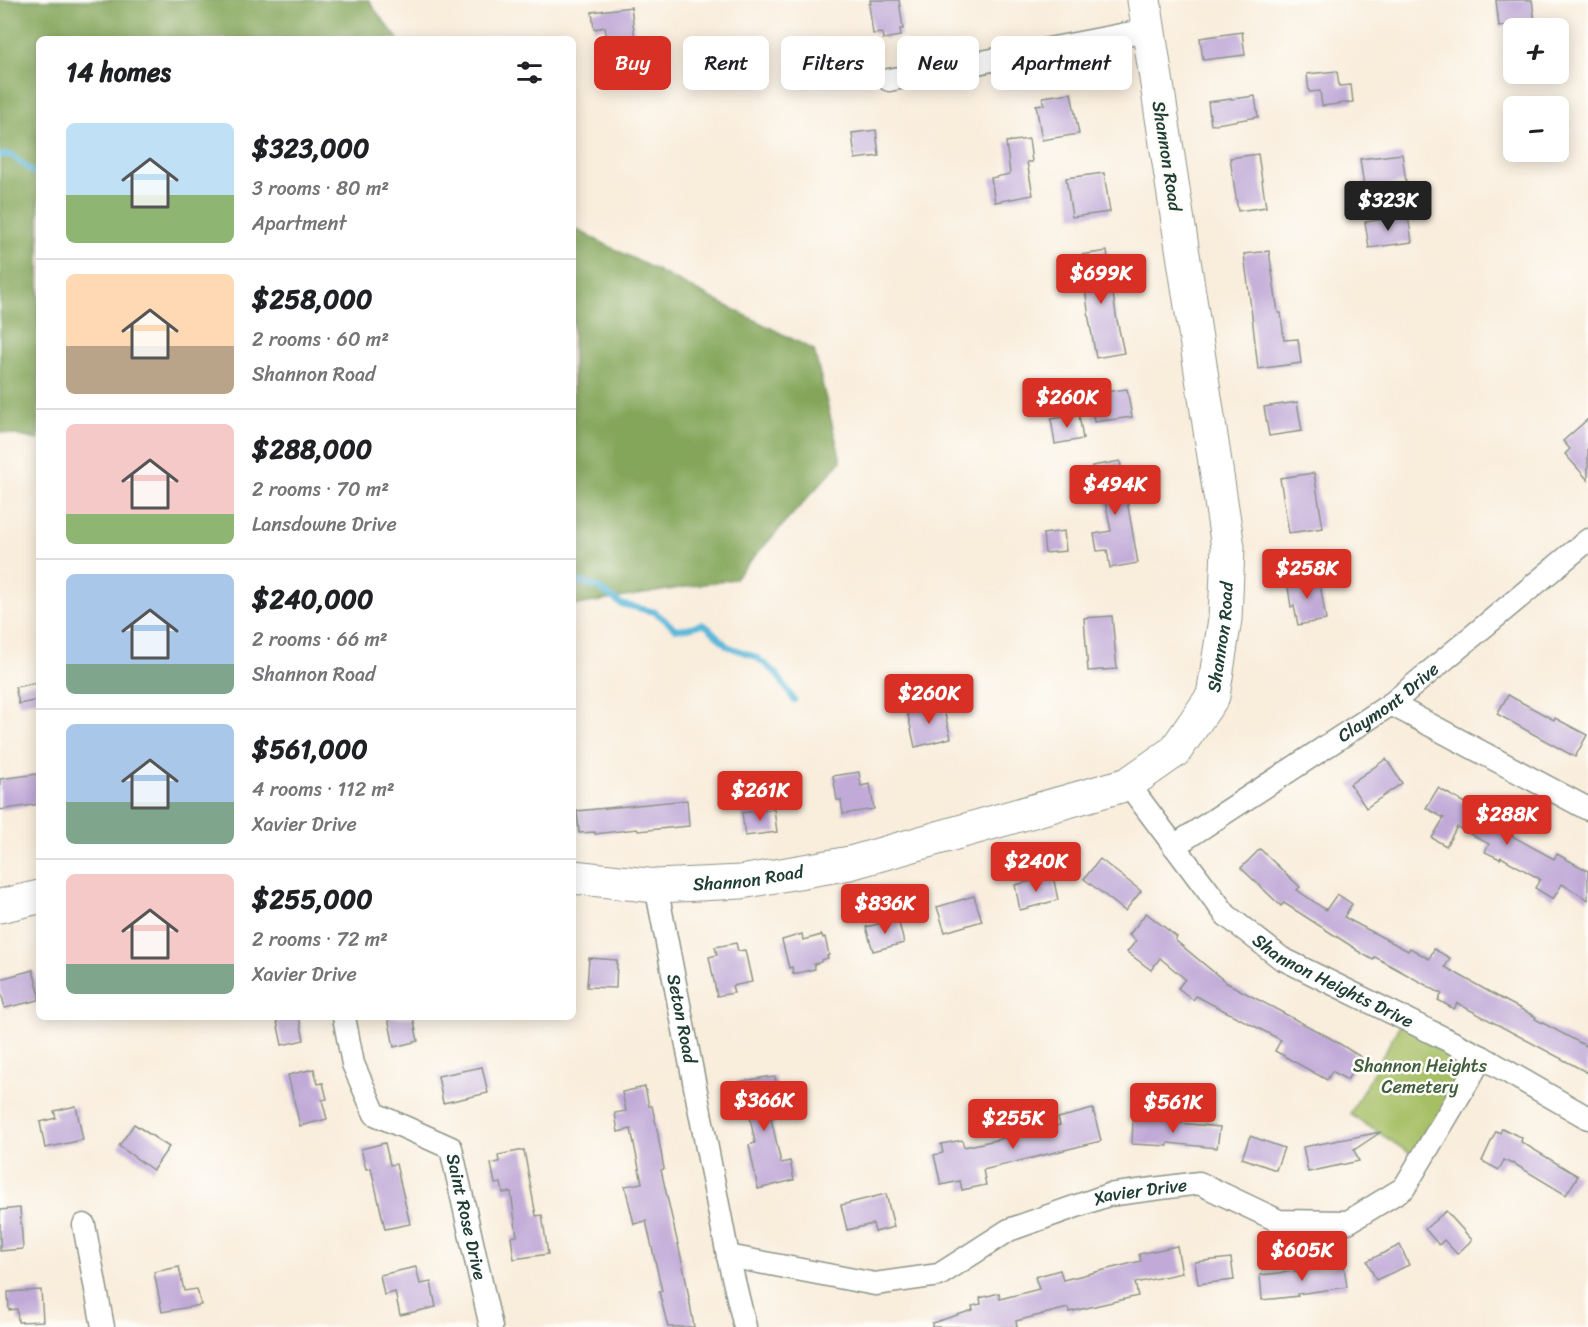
<!DOCTYPE html>
<html lang="en">
<head>
<meta charset="utf-8">
<style>
	:root { --surface:#fff; --page:#f6f6f6; --text:#202124; --muted:#757577; --line:#e0e0e0; --accent:#d93025 }
	body { margin:0; font-family:Sriracha,sans-serif; background:var(--page); color:var(--text); height:100vh; display:flex; flex-direction:column; font-size:22px; white-space:nowrap }
	* { box-sizing:border-box; margin:0 }
	p { font-size:20px; color:var(--muted) }
	.icon { flex:none; width:33px; height:33px; fill:none; stroke:currentColor; stroke-width:2; stroke-linecap:round; stroke-linejoin:round }
	.map { position:relative; flex:1; overflow:hidden }
	.sheet { position:absolute; left:36px; top:36px; width:540px; height:984px; display:flex; flex-direction:column; background:var(--surface); border-radius:9px; box-shadow:0 3px 15px #0003 }
	.sheet>* { flex:none }
	.guide { position:absolute; left:594px; top:36px; width:570px; height:54px; display:flex; gap:12px }
	.buttons { position:absolute; left:1503px; top:18px; display:grid; gap:12px }
	.buttons a { display:grid; place-items:center; width:66px; height:66px; border-radius:9px; background:var(--surface); box-shadow:0 3px 15px #0003; font-size:30px }
	.price { position:absolute; translate:-50% -51px; padding:0 14px; border-radius:6px; background:var(--accent); color:#fff; font-size:20px; line-height:39px; filter:drop-shadow(0 2px 3px #0008) }
	.price::after { content:''; position:absolute; left:50%; top:36px; width:18px; height:14px; margin-left:-9px; background:inherit; clip-path:polygon(0 0,100% 0,50% 100%) }
	.price.on { background:#222; color:#fff }
	ul { padding:0; list-style:none }
	li { display:flex; align-items:center; gap:18px; height:150px; padding:0 30px }
	li+li { border-top:2px solid var(--line) }
	li span { display:grid; place-items:center; flex:none; width:168px; height:120px; border-radius:9px; color:#555 }
	li>.icon { margin-inline-start:auto }
	span .icon { width:72px; height:72px; fill:#fffc; stroke-width:1 }
	li b { font-size:26px }
	h2 { display:flex; justify-content:space-between; align-items:center; height:72px; padding:0 30px; font-size:26px }
	.tag { padding:0 21px; border-radius:9px; background:var(--surface); box-shadow:0 3px 15px #0003; font-size:21px; line-height:54px }
	.tag.on { background:var(--accent); color:#fff }
	.map>svg:first-child { display:block }
</style>
</head>
<body>
<div class="map">
<svg width="1588" height="1327" viewBox="0 0 1588 1327">
	<rect width="100%" height="100%" fill="#fdfcf7"/>
	<filter id="ink" filterUnits="userSpaceOnUse"><feTurbulence type="fractalNoise" baseFrequency=".0167" numOctaves="2"/><feDisplacementMap in="SourceGraphic" scale="12" xChannelSelector="R" yChannelSelector="G"/><feConvolveMatrix kernelMatrix="1 2 1 2 8 2 1 2 1" color-interpolation-filters="sRGB"/></filter>
	<filter id="wash" filterUnits="userSpaceOnUse"><feTurbulence type="fractalNoise" baseFrequency=".008" numOctaves="4" result="noise"/><feDisplacementMap in="SourceGraphic" scale="24" xChannelSelector="R" yChannelSelector="G"/><feGaussianBlur stdDeviation="1.35" result="paint"/><feColorMatrix in="noise" values="0 0 0 0 0 0 0 0 0 0 0 0 0 0 0 0 0 1.4 0 .05"/><feComposite in="paint" operator="in"/></filter>
	<g filter="url(#wash)">
		<rect width="100%" height="100%" fill="#f9eddc"/>
		<path fill="#a6bf65" stroke="#627e4c" stroke-width="1.5" d="M1403,1019L1482,1057L1420,1160L1350,1114Z"/>
		<g fill="#84a65a" stroke="#527247" stroke-width="1.5">
			<path d="M0,0H369L375,10L398,39H39V440L0,432Z"/>
			<path d="M573,228L814,350L841,461L734,579L577,605L573,602Z"/>
		</g>
		<g fill="none" stroke-linecap="round" stroke-linejoin="round">
			<g stroke="#5bb8d9" stroke-width="6">
				<path d="M0,155H11L39,177"/>
				<path d="M573,580L597,587L621,604L655,612L676,629L688,628L702,624L709,628L727,646L756,657L776,673L794,700"/>
			</g>
		</g>
		<g id="blocks">
			<g fill="#c1aad8">
				<path d="M870,0H899L903,29H900L901,36L883,39L882,33L873,34L869,4H871Z"/>
				<path d="M1496,0H1532L1535,22L1499,27Z"/>
				<path d="M631,7L635,38L607,42L605,27L594,29L592,12Z"/>
				<path d="M1242,32L1245,55L1203,60L1200,38Z"/>
				<path d="M1337,71L1339,86L1351,85L1353,102L1322,106L1320,91L1309,92L1307,74Z"/>
				<path d="M1071,93L1079,134L1042,140L1036,105L1044,104L1043,97Z"/>
				<path d="M1255,96L1258,117L1211,125L1208,102Z"/>
				<path d="M876,130L879,156L855,159L852,133Z"/>
				<path d="M1029,139L1032,162H1027L1033,195L995,202L991,178L1010,174L1006,142Z"/>
				<path d="M1258,154L1266,207L1238,211L1230,158Z"/>
				<path d="M1402,154L1406,182L1364,187L1360,159Z"/>
				<path d="M1104,173L1110,212L1072,217L1066,178Z"/>
				<path d="M1408,216L1412,242L1369,248L1365,222Z"/>
				<path d="M1107,251L1116,315L1124,353L1096,358L1089,319L1081,255Z"/>
				<path d="M1269,251L1278,313H1281L1284,340L1298,339L1301,363L1258,369L1252,316L1244,254Z"/>
				<path d="M1127,389L1132,417L1094,422L1090,394Z"/>
				<path d="M1297,402L1302,431L1269,436L1264,407Z"/>
				<path d="M1079,415L1083,439L1055,444L1051,419Z"/>
				<path d="M1588,419V480L1565,454L1570,449L1563,441Z"/>
				<path d="M1120,461L1138,563L1110,568L1107,550L1097,551L1094,534L1111,531L1104,495L1098,496L1092,466Z"/>
				<path d="M1314,473L1323,528L1289,533L1280,478Z"/>
				<path d="M1064,531L1066,551L1045,553L1043,534Z"/>
				<path d="M1319,577L1326,620L1298,625L1294,606L1291,607L1287,581Z"/>
				<path d="M1112,616L1117,669L1088,671L1084,618Z"/>
				<path d="M36,683L39,700L19,704L15,687Z"/>
				<path d="M1508,695L1554,720L1555,718L1587,735L1575,757L1497,714Z"/>
				<path d="M942,703L951,738L915,747L907,711Z"/>
				<path d="M1386,759L1402,783L1366,808L1350,784Z"/>
				<path d="M859,772L861,786L870,784L874,809L843,814L841,800H837L833,776Z"/>
				<path d="M37,774L39,804L0,810V779Z"/>
				<path d="M1438,788L1486,815L1515,830L1512,836L1554,859L1557,854L1588,871V900L1562,884L1553,899L1535,888L1540,879L1501,857L1500,859L1485,852L1489,844L1457,827L1446,846L1432,838L1444,818L1426,808Z"/>
				<path d="M687,800L689,826L638,831L637,829L595,834V832L579,833L577,811Z"/>
				<path d="M774,809L777,832L745,836L742,813Z"/>
				<path d="M1260,849L1300,887L1297,890L1326,910L1337,894L1352,904L1344,917L1408,951L1410,948L1429,959L1434,949L1450,958L1445,967L1502,999L1536,1017L1535,1019L1588,1047V1073L1457,1003L1454,1009L1438,1000L1442,994L1375,957L1373,960L1356,950V949L1284,903L1281,906L1241,868Z"/>
				<path d="M1100,859L1141,891L1125,911L1084,879Z"/>
				<path d="M1053,876L1058,900L1020,910L1015,885Z"/>
				<path d="M974,896L982,921L945,932L937,907Z"/>
				<path d="M1146,913L1177,937L1175,940L1227,983L1330,1038L1361,1057L1347,1080L1332,1071L1327,1080L1275,1051L1281,1040L1196,996L1193,1000L1178,988L1185,979L1160,958L1151,970L1127,952L1136,941L1129,935Z"/>
				<path d="M898,919L904,943L873,951L866,927Z"/>
				<path d="M802,934L803,940L822,935L823,938L825,937L829,955L827,956L828,958L821,960V962L814,964L815,969L793,974L792,967L789,968L782,940Z"/>
				<path d="M736,943L738,951L745,950L752,982L732,986L734,993L717,996L709,957L717,955L715,947Z"/>
				<path d="M589,958L617,960L616,988L587,987Z"/>
				<path d="M33,970L39,992V1000L5,1008L0,989V979Z"/>
				<path d="M276,1017H299L304,1040L282,1045Z"/>
				<path d="M388,1017H413L418,1041L394,1047Z"/>
				<path d="M482,1067L488,1093L443,1103L438,1076Z"/>
				<path d="M314,1069L318,1084L323,1083L327,1099L322,1100L327,1119L300,1126L288,1075Z"/>
				<path d="M767,1077V1078L775,1077L779,1096L773,1097L776,1117L771,1118L781,1163L790,1161L794,1180L758,1189L749,1145L755,1143L747,1102L741,1103L737,1082Z"/>
				<path d="M645,1087L649,1106H652L656,1124L664,1169L661,1170L685,1275L694,1327H668L659,1292L662,1291L646,1221L634,1224L625,1186L642,1183L631,1129L618,1132L615,1113L626,1111L622,1092Z"/>
				<path d="M76,1106L83,1140L45,1148L40,1122L56,1118L54,1111Z"/>
				<path d="M1093,1109L1101,1141L983,1170L986,1185L962,1190L960,1181L941,1185L934,1155L943,1153L941,1144L962,1140L964,1147L996,1140L1060,1125L1058,1118Z"/>
				<path d="M1133,1118L1170,1120L1169,1122L1220,1127L1217,1148L1168,1143V1146L1132,1144Z"/>
				<path d="M134,1124L169,1147L153,1170L119,1146Z"/>
				<path d="M1502,1128L1522,1138L1521,1142L1578,1176L1566,1195L1513,1163L1512,1164L1504,1160L1499,1170L1482,1161L1496,1131L1500,1133Z"/>
				<path d="M1381,1132L1354,1150L1359,1161L1308,1172L1303,1147Z"/>
				<path d="M1250,1136L1284,1148L1276,1170L1242,1158Z"/>
				<path d="M385,1143L390,1165L396,1164L410,1224L385,1229L371,1168L366,1169L361,1149Z"/>
				<path d="M524,1150L536,1216L542,1215L548,1254L514,1259L511,1237L517,1236L511,1192L503,1193L501,1183L495,1184L491,1164L499,1162L498,1155Z"/>
				<path d="M886,1194L894,1227L875,1232L873,1224L847,1230L841,1205Z"/>
				<path d="M20,1208L23,1249L0,1251V1210Z"/>
				<path d="M1446,1211L1472,1240L1457,1254L1444,1240L1439,1245L1425,1229Z"/>
				<path d="M1400,1245L1409,1265L1376,1280L1367,1261Z"/>
				<path d="M1177,1246L1182,1273L1135,1283L1138,1296L1069,1312L1068,1308L1016,1321L1017,1327H932V1323L973,1310L972,1306L981,1304L980,1298L999,1293L1000,1299L1039,1289L1035,1277L1060,1270L1063,1280L1141,1261L1139,1254Z"/>
				<path d="M1231,1258L1234,1280L1198,1284L1195,1262Z"/>
				<path d="M1344,1266L1347,1287L1297,1294L1298,1296L1262,1300L1260,1275Z"/>
				<path d="M179,1267L184,1291L197,1289L201,1305L162,1312L154,1272Z"/>
				<path d="M416,1267L420,1284L431,1282L436,1307L400,1315L395,1292L384,1295L380,1275Z"/>
				<path d="M41,1290L43,1321L18,1322L17,1309L9,1310L8,1292Z"/>
			</g>
		</g>
	</g>
	<g filter="url(#ink)">
		<use href="#blocks" fill-opacity="0" stroke="#8c9588" stroke-width="1.5"/>
		<g fill="none" stroke-linecap="round" stroke-linejoin="round">
			<g stroke="#8c9588" stroke-width="25">
				<g id="street">
					<path d="M889,80L1147,30"/>
					<path d="M1391,704L1588,809"/>
					<path id="s1" d="M1128,784L1226,915L1281,958L1482,1057L1588,1118"/>
					<path id="s2" d="M1174,846L1391,704L1588,540"/>
					<path id="s3" d="M656,886L728,1256L745,1327"/>
					<path id="s4" d="M344,1017L353,1064L375,1114L451,1148L491,1327"/>
					<path d="M84,1225L103,1327"/>
					<path id="s5" d="M728,1256L875,1284L939,1275L1009,1230L1108,1195L1199,1183L1279,1221L1348,1222L1404,1188L1482,1057"/>
				</g>
			</g>
			<g stroke="#8c9588" stroke-width="35">
				<g id="secondary">
					<path id="s6" d="M573,877L656,886L741,882L850,863L1128,784L1175,751L1213,696L1225,619L1228,547L1144,0"/>
					<path d="M0,906L39,897"/>
				</g>
			</g>
			<use href="#street" stroke="#fff" stroke-width="22"/>
			<use href="#secondary" stroke="#fff" stroke-width="33"/>
		</g>
	</g>
	<g text-anchor="middle" stroke-width="5" stroke-linejoin="round" paint-order="stroke">
		<g font-size="18" fill="#1f3d34" stroke="#fdfcf7">
			<text transform="translate(1167 156) rotate(81)" y="6">Shannon Road</text>
			<text dy="6" stroke="none"><textPath href="#s6" startOffset="752">Shannon Road</textPath></text>
			<text dy="6" stroke="none"><textPath href="#s2" startOffset="258">Claymont Drive</textPath></text>
			<text dy="6" stroke="none"><textPath href="#s6" startOffset="176">Shannon Road</textPath></text>
			<text dy="6" stroke="none"><textPath href="#s1" startOffset="290">Shannon Heights Drive</textPath></text>
			<text dy="6" stroke="none"><textPath href="#s3" startOffset="135">Seton Road</textPath></text>
			<text dy="6" stroke="none"><textPath href="#s5" startOffset="435">Xavier Drive</textPath></text>
			<text dy="6" stroke="none"><textPath href="#s4" startOffset="256">Saint Rose Drive</textPath></text>
		</g>
		<g font-size="18" fill="#415e40" stroke="#fdfcf7">
			<text x="1420" y="1072">Shannon Heights<tspan x="1420" dy="21">Cemetery</tspan></text>
		</g>
	</g>
</svg>
<div class="buttons">
<a>+</a>
<a>−</a>
</div>
<b class="price on" style="left:1388px;top:232px">$323K</b>
<b class="price" style="left:1101px;top:305px">$699K</b>
<b class="price" style="left:1067px;top:429px">$260K</b>
<b class="price" style="left:1115px;top:516px">$494K</b>
<b class="price" style="left:1307px;top:600px">$258K</b>
<b class="price" style="left:929px;top:725px">$260K</b>
<b class="price" style="left:760px;top:822px">$261K</b>
<b class="price" style="left:1507px;top:846px">$288K</b>
<b class="price" style="left:1036px;top:893px">$240K</b>
<b class="price" style="left:885px;top:935px">$836K</b>
<b class="price" style="left:764px;top:1132px">$366K</b>
<b class="price" style="left:1173px;top:1134px">$561K</b>
<b class="price" style="left:1013px;top:1150px">$255K</b>
<b class="price" style="left:1302px;top:1282px">$605K</b>
<div class="guide">
<a class="tag on">Buy</a>
<a class="tag">Rent</a>
<a class="tag">Filters</a>
<a class="tag">New</a>
<a class="tag">Apartment</a>
</div>
<section class="sheet">
<h2>14 homes<svg class="icon" aria-label="filters" viewBox="0 0 24 24"><path d="M4 7h16M4 17h16"/><circle cx="9" cy="7" r="2"/><circle cx="15" cy="17" r="2"/></svg></h2>
<ul>
<li><span style="background:linear-gradient(#bfe0f5 60%,#8fb573 0)"><svg class="icon" aria-label="home" viewBox="0 0 24 24"><path d="M3 11l9-7 9 7M6 9v11h12V9"/></svg></span><div><b>$323,000</b><p>3 rooms · 80 m²</p><p>Apartment</p></div></li>
<li><span style="background:linear-gradient(#ffd9b3 60%,#b9a48a 0)"><svg class="icon" aria-label="home" viewBox="0 0 24 24"><path d="M3 11l9-7 9 7M6 9v11h12V9"/></svg></span><div><b>$258,000</b><p>2 rooms · 60 m²</p><p>Shannon Road</p></div></li>
<li><span style="background:linear-gradient(#f6c9c9 75%,#8fb573 0)"><svg class="icon" aria-label="home" viewBox="0 0 24 24"><path d="M3 11l9-7 9 7M6 9v11h12V9"/></svg></span><div><b>$288,000</b><p>2 rooms · 70 m²</p><p>Lansdowne Drive</p></div></li>
<li><span style="background:linear-gradient(#a9c7e8 75%,#7fa58c 0)"><svg class="icon" aria-label="home" viewBox="0 0 24 24"><path d="M3 11l9-7 9 7M6 9v11h12V9"/></svg></span><div><b>$240,000</b><p>2 rooms · 66 m²</p><p>Shannon Road</p></div></li>
<li><span style="background:linear-gradient(#a9c7e8 65%,#7fa58c 0)"><svg class="icon" aria-label="home" viewBox="0 0 24 24"><path d="M3 11l9-7 9 7M6 9v11h12V9"/></svg></span><div><b>$561,000</b><p>4 rooms · 112 m²</p><p>Xavier Drive</p></div></li>
<li><span style="background:linear-gradient(#f6c9c9 75%,#7fa58c 0)"><svg class="icon" aria-label="home" viewBox="0 0 24 24"><path d="M3 11l9-7 9 7M6 9v11h12V9"/></svg></span><div><b>$255,000</b><p>2 rooms · 72 m²</p><p>Xavier Drive</p></div></li>
</ul>
</section>
</div>
</body>
</html>
